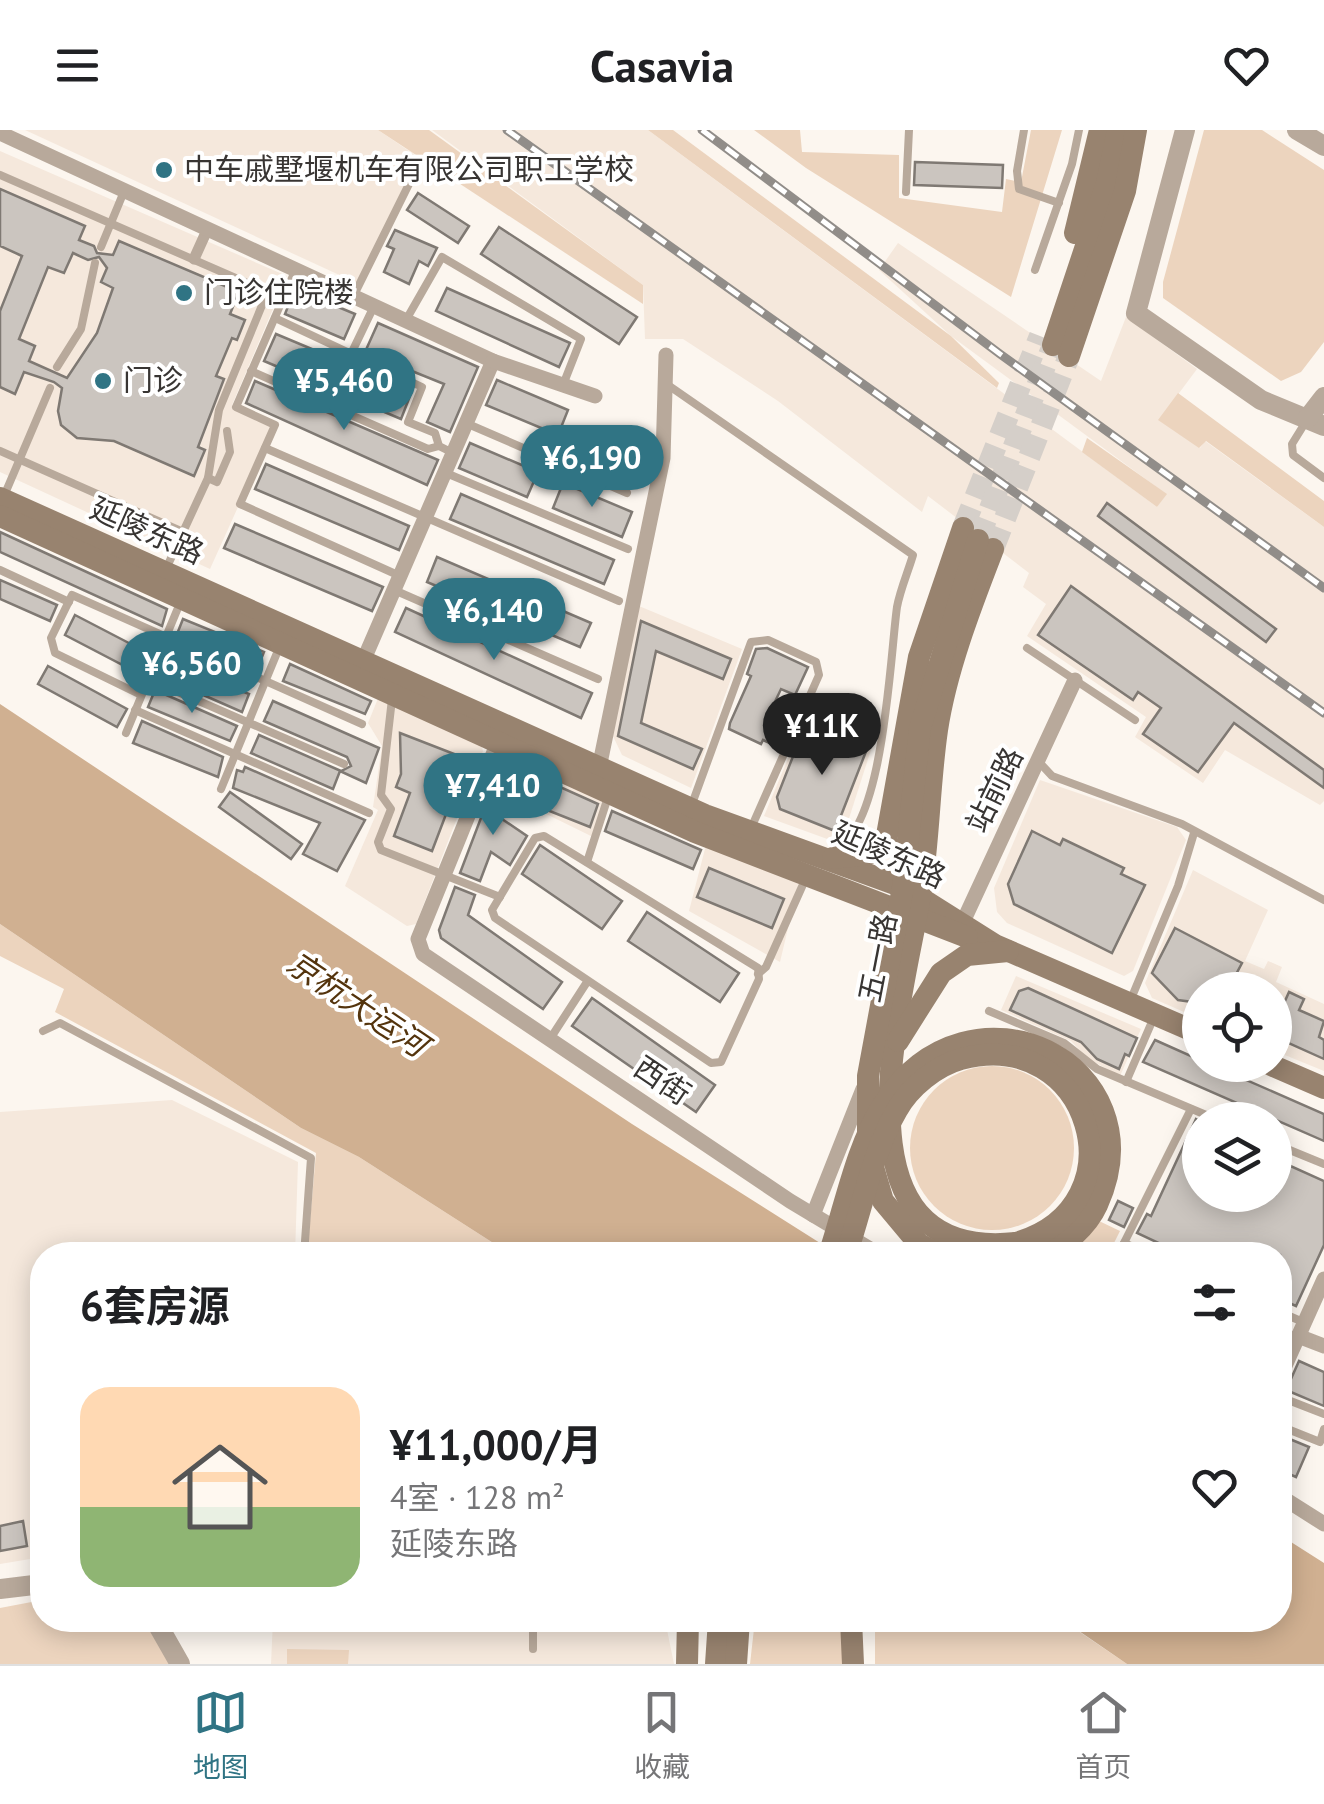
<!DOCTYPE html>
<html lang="zh">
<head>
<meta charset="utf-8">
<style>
	:root { --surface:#fff; --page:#f2f2f2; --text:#202124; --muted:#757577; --line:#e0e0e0; --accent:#307484 }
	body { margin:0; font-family:"PT Sans","Noto Sans SC",sans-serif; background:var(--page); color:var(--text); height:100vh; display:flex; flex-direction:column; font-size:38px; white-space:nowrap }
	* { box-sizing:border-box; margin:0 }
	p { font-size:32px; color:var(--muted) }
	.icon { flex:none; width:55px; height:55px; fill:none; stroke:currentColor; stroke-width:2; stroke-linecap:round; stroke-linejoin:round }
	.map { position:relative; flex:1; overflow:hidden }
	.drawer { position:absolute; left:30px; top:1112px; width:1262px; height:390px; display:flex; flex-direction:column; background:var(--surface); border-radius:40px; box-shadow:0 5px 25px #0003 }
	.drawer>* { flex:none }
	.fabs { position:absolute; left:1182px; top:842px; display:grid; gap:20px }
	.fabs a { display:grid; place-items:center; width:110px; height:110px; border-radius:50%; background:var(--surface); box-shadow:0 5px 25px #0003; font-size:50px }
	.price { position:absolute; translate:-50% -85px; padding:0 22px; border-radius:35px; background:var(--accent); color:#fff; font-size:32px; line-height:65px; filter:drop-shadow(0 2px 5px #0008) }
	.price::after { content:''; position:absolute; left:50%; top:60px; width:30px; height:22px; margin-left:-15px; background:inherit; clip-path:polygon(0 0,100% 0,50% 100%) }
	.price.on { background:#222; color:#fff }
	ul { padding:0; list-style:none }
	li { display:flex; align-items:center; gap:30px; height:250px; padding:0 50px }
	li+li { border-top:2px solid var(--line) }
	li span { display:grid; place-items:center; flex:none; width:280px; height:200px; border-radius:30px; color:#555 }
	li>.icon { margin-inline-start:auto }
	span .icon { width:120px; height:120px; fill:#fffc; stroke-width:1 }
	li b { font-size:42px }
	h2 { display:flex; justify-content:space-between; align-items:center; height:120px; padding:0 50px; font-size:42px }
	header { display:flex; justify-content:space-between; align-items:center; height:130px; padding:0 50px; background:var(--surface); font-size:45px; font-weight:700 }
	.dock { display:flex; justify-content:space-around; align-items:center; height:140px; border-top:2px solid var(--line); background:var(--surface); font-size:28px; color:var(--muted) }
	.dock a { display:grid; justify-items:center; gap:5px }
	.dock .on { color:var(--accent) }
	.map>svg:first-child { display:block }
</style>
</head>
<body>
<header><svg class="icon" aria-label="menu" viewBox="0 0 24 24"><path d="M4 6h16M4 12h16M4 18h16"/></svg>Casavia<svg class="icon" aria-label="heart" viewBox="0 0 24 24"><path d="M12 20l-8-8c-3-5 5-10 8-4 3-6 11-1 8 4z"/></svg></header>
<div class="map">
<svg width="1324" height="1534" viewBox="0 0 1324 1534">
	<rect width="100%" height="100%" fill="#fcf6ef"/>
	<g fill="#f5e8dc">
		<path d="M25,0H378L421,29L361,155Z"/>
		<path d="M432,0H648L1157,377L1166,364L951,206L879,140L898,113L1101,251L1126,187L1197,239L1159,290L1200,318L1205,311L1324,397V671L1320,675L1225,620L1203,653L1135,607L1146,587L1027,506L1046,474L1023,457L1029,443L928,366L922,382L778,271L683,209H645L643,155Z"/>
		<path d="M0,21L287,146L232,275L275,295L210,439L0,342Z"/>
		<path d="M639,476L742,519L691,658L622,625L612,604Z"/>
		<path d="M379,566L481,614L483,621L416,794L407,796L345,756L378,680L373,677L382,616L368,593Z"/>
		<path d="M810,576L877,601L844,704L830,710L764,686Z"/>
		<path d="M550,644L610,671L595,708L536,679Z"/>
		<path d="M1040,650L1177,697L1186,710L1133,841L1124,846L1007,793L997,782L994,758Z"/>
		<path d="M706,715L799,752L780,832L689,781Z"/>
		<path d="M1193,740L1268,780L1245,831L1264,839L1268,831L1282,837L1276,852L1324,874V941L1275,921V860H1200V889L1152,868L1145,853Z"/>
		<path d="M1016,846L1141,899L1120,946L1087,928L1071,911L1001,880Z"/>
		<path d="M172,970L298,1032L295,1125H42V1427L0,1434V982Z"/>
		<path d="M273,1490H665L674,1534H271Z"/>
	</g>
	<g fill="#ecd4be">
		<path d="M378,0H429L643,155V174Z"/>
		<path d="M648,0H673L951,206L999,253L997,258Z"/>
		<path d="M754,0H800L802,22L899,25V68L1002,82L1006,49L1021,52L1031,0H1062L1011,167L806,38Z"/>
		<path d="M1204,0H1262L1324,40V212L1301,242L1281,251L1163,168V152Z"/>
		<path d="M1178,263L1324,371V397L1206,311L1199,318L1158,290Z"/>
		<path d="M1087,308L1167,364L1157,377L1082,322Z"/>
		<path d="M0,794L301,998L359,1027L512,1125H307L316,1023L55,882L64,859L0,826Z"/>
		<circle cx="992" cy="1018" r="82"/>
		<path d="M1099,1091L1120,1101L1108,1125H1061Z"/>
		<path d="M42,1470V1490H147L169,1534H0V1478Z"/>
		<path d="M755,1490H842L843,1534H750Z"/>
		<path d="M875,1490H1062L1127,1534H875Z"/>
		<path d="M287,1519L349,1520L348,1534H287Z"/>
	</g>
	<g fill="#d0b091">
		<path d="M0,574L632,994L839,1125H512L359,1027L301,998L0,794Z"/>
		<path d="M1280,1405L1324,1433V1534H1127L1063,1490H1280Z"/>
	</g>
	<g fill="#cbc5bf" stroke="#7f7973" stroke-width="2.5" fill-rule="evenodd">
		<path d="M915,32L1003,35L1002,58L914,55Z"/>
		<path d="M0,59L85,96L79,110L94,116L97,123L113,125L119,111L239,162L230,184L245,190L237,210L232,208L216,246L224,249L198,317L205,320L194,346L114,311L77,308L61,295L58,281L62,258L54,252L24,242L15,264L0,257V181L22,126L0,116ZM73,123L88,130L99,127L107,138L101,152L113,158L97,203L67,248L29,231L35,216L19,209L48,137L64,143Z"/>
		<path d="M418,63L469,96L458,113L407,80Z"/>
		<path d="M499,97L637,187L619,214L481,124Z"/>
		<path d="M395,100L437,118L428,136L419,131L409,154L384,142L394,119L387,116Z"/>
		<path d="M447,158L570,213L559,237L436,181Z"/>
		<path d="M295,159L355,184L344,209L285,184Z"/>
		<path d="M378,193L478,237L450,302L427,292L444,254L365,222Z"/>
		<path d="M276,204L412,261L401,289L264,231Z"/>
		<path d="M497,250L568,280L558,305L486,275Z"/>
		<path d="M255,251L438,330L427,355L246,273Z"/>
		<path d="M470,313L538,342L527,367L459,338Z"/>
		<path d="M266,334L409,396L399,420L255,359Z"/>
		<path d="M563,353L632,382L622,407L553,378Z"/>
		<path d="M461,364L614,430L604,454L450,389Z"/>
		<path d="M1107,373L1276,499L1266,512L1098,386Z"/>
		<path d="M235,394L383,457L372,481L224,418Z"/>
		<path d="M0,402L167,479L162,496L0,422Z"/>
		<path d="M437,427L591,493L580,517L427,452Z"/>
		<path d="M0,450L57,475L50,491L0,469Z"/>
		<path d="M1071,456L1324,640V658L1234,593L1198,642L1143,604L1161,578L1138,562L1133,570L1038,505Z"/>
		<path d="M406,478L592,563L581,588L395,502Z"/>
		<path d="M75,485L148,523L138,543L65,505Z"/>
		<path d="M183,489L264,522L257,539L177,504Z"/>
		<path d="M641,491L731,529L723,549L656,521L641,593L702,619L693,639L618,606Z"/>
		<path d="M767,518L808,537L795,565L781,559L771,580L786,586L772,614L763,610L761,614L729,599L730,593L751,546L747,544L756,519Z"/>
		<path d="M166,531L249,564L242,582L160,546Z"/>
		<path d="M290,534L371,571L365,584L283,551Z"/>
		<path d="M48,536L127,579L117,597L38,554Z"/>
		<path d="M155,560L237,596L230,611L148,577Z"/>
		<path d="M273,571L379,618L366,653L340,641L333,659L251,623L259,605L341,641L351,636L347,627L264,591Z"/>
		<path d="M142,591L223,627L218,647L133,613Z"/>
		<path d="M854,599L872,606L835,701L780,679L777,667L803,601L846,617Z"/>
		<path d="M400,603L467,629L432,721L394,706L410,663L396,657L401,644Z"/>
		<path d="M502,631L598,674L590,697L542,678L546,667L498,645Z"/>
		<path d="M245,637L365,690L337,741L303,724L320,693L233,658L237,640L243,642Z"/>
		<path d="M492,659L511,668L502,689L527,706L510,735L491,722L480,751L460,743Z"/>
		<path d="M230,662L302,714L291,729L219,677Z"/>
		<path d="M612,681L701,720L693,739L605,701Z"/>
		<path d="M1032,701L1060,715L1063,709L1124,738L1121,744L1145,755L1112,823L1014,774L1008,754Z"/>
		<path d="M540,715L622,771L602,799L522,744Z"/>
		<path d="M709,738L784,769L772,798L697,767Z"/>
		<path d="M455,757L475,765L468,785L562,852L543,879L441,808L439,800Z"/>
		<path d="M647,782L739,843L720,872L628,811Z"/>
		<path d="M1175,798L1242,833L1233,850L1257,860H1200V873L1178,870L1152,843Z"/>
		<path d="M1028,858L1137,908L1129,926L1125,924L1119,939L1097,929L1081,912L1010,880L1019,861Z"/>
		<path d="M1289,862L1304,869L1299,880L1324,891L1319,907L1324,910V929L1275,907V877L1281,880Z"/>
		<path d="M592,868L715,955L696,982L572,896Z"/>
		<path d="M1155,910L1200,930V935H1212L1324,984V1011L1143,932Z"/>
		<path d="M1196,989L1200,991V1065H1275V1029L1324,1051V1115L1296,1176L1280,1169V1125H1184L1137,1103L1147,1084L1151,1086Z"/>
		<path d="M1118,1071L1133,1078L1124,1097L1109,1090Z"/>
		<path d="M1299,1231L1324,1242V1276L1286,1260Z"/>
		<path d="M1280,1305L1309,1317L1296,1347L1280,1340Z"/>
		<path d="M23,1391L27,1416L0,1421V1396Z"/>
	</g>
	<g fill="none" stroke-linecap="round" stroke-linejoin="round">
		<g stroke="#d5cfc9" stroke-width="22" stroke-dasharray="22 11" stroke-linecap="butt">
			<path d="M963,398L1040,206"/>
			<path d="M978,410L1053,215"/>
			<path d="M993,419L1069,226"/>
		</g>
		<g stroke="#b8a99b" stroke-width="8">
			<path d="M1024,0L1017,41L1019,59L1059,73"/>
			<path d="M0,45L263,160L265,168L219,280L208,348"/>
			<path d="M906,62L909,0"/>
			<path d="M101,117L125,59"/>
			<path d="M1035,140L1072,34L1079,0"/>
			<path d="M295,141L236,277L275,295L240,374L400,446"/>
			<path d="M354,165L410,52"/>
			<path d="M275,188L422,257L408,292L435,303L439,316L453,323"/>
			<path d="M406,190L442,127L581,209L563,255"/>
			<path d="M351,224L375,174"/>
			<path d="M57,237L81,199L95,133"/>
			<path d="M251,241L428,319L439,316"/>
			<path d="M665,253L913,425C908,442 900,460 897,477C890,526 884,702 834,719"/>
			<path d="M1305,293L1292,314L1293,325L1324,348"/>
			<path d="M468,294L627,363"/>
			<path d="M265,318L619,471"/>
			<path d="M0,321L183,402L208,348L217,352L230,322L227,301"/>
			<path d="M446,343L628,419"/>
			<path d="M4,366L50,258"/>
			<path d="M166,439L183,402"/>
			<path d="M0,440L69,472"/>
			<path d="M394,460L598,549"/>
			<path d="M1027,518L1135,590"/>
			<path d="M148,549L344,634"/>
			<path d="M141,565L55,523L51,508L72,465L362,594"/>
			<path d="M392,569L381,665L391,679L378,712L381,720L500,767"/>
			<path d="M135,580L369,683"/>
			<path d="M126,603L180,473"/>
			<path d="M1039,632L1052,646L1182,694L1324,770"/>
			<path d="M482,646L532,670"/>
			<path d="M221,659L279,518"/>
			<path d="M692,674L751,512L768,510L816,532L819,545L752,696"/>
			<path d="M544,706L758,838L759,849L721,932L711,933L495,788L492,780L535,708Z"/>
			<path d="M587,732L608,667"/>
			<path d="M758,844L766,837L805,750"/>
			<path d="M1131,869L1178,756L1194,703"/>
			<path d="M989,881L1064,913L1097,939L1218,990"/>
			<path d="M43,901L60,893L311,1028L304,1125"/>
			<path d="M550,909L587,852"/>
			<path d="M1126,952L1154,887"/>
			<path d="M1275,1014L1324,1034"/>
			<path d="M1124,1113L1151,1125"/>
			<path d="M1118,1125L1191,979"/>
			<path d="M1280,1182L1303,1192"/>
			<path d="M1288,1270L1324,1284"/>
			<path d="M1280,1296L1320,1312L1324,1299"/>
			<path d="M533,1490V1519"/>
		</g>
		<path stroke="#b8a99b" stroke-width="11" d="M194,129L208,98"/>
		<g stroke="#b8a99b" stroke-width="15">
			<path d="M0,3L493,231L361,536"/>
			<path d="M493,231L595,266"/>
			<path d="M498,612L418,809L423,824L790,1071L880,1125"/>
			<path d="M598,643L663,328L666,225"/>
			<path d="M962,794L1075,550"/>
			<path d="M813,1085L863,959"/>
			<path d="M1298,1206L1324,1216"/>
			<path d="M1280,1247L1324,1149"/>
			<path d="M1280,1366L1324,1394"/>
		</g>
		<g stroke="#b8a99b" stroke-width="20">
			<path d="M1185,0L1136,183L1261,270L1324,296"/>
			<path d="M1297,0L1324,16"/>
			<path d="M1307,289L1324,267"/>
			<path d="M0,1459L42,1454"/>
			<path d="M155,1490L180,1534"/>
		</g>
		<g stroke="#98836f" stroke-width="22">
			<path d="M1075,103L1100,0"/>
			<path d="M1053,215L1107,53L1118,0"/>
			<path d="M1069,226L1125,61L1136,0"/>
			<path d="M0,368L705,685L903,757L995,815L1200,904"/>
			<path d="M0,386L695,702L967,807"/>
			<path d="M993,419C971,476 946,540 937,600C929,655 929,712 920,766C903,870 824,1134 1016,1113"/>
			<path d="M833,728L868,724L886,711L919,527L963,398"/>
			<path d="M898,911L941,843L967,825L1008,821"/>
			<path d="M1271,935L1324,958"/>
			<path d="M940,1125L919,1114L883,1071L868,1020V946L903,757L920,598L978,410"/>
			<path d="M851,1490L853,1534"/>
			<path d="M687,1534L688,1490"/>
			<path d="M716,1534L719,1490"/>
			<path d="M736,1534L739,1490"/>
		</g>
		<g stroke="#918d89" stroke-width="9">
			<g id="rail">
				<path d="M507,0L1324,583"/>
				<path d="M702,0L1000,224L1324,458"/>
			</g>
		</g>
		<use href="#rail" stroke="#fff" stroke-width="5" stroke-dasharray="15" stroke-linecap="butt"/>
		<g stroke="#98836f" stroke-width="22">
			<path d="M829,1125C845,1077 856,1018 883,975C970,838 1161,934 1097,1075C1088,1095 1064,1118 1042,1125"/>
			<path d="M846,1125C862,1079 872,1023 897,980C910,957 936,936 961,929C1090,894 1145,1076 1016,1113"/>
		</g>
	</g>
	<g fill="#307484" stroke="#fff" stroke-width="4">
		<circle cx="164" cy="40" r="10"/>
		<circle cx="184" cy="163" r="10"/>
		<circle cx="103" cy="251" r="10"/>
	</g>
	<g text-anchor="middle" stroke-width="8" stroke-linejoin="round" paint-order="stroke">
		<g font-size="30" fill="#383533" stroke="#fff" text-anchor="start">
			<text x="184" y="50">中车戚墅堰机车有限公司职工学校</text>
			<text x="204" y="173">门诊住院楼</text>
			<text x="123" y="261">门诊</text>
		</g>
		<g font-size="30" fill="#383533" stroke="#fff">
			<text transform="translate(147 401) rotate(24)" y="10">延陵东路</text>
			<text transform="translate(995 660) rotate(-64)" y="10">站前路</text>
			<text transform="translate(889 725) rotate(24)" y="10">延陵东路</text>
			<text transform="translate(878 828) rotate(-79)" y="10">五一路</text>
			<text transform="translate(662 951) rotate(34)" y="10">西街</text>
		</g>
		<g font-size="32" font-style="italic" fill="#54340d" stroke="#fff">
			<text transform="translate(357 874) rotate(34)" y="11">京杭大运河</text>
		</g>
	</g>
</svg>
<div class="fabs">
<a><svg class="icon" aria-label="locate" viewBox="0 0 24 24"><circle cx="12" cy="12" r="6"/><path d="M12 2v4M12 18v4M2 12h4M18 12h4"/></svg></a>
<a><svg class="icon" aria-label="layers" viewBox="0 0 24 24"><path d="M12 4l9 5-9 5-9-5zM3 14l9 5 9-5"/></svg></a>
</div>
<b class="price" style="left:344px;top:303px">¥5,460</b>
<b class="price" style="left:592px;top:380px">¥6,190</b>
<b class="price" style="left:494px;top:533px">¥6,140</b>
<b class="price" style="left:192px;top:586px">¥6,560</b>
<b class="price on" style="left:822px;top:648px">¥11K</b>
<b class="price" style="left:493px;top:708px">¥7,410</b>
<section class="drawer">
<h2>6套房源<svg class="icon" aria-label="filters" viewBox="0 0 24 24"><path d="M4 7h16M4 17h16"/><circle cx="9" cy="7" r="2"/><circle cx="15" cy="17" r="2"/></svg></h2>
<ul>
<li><span style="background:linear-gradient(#ffd9b3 60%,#8fb573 0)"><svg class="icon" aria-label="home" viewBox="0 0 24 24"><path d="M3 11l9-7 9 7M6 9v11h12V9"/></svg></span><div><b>¥11,000/月</b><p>4室 · 128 m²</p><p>延陵东路</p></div><svg class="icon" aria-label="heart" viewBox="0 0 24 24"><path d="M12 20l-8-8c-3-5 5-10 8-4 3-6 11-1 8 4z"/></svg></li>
</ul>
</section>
</div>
<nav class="dock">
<a class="on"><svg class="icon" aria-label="map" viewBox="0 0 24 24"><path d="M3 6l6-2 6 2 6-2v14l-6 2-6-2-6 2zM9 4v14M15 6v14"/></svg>地图</a>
<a><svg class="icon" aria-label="saved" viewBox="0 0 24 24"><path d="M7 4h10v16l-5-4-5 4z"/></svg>收藏</a>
<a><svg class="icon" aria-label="home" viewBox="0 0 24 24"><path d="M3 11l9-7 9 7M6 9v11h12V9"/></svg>首页</a>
</nav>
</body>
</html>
